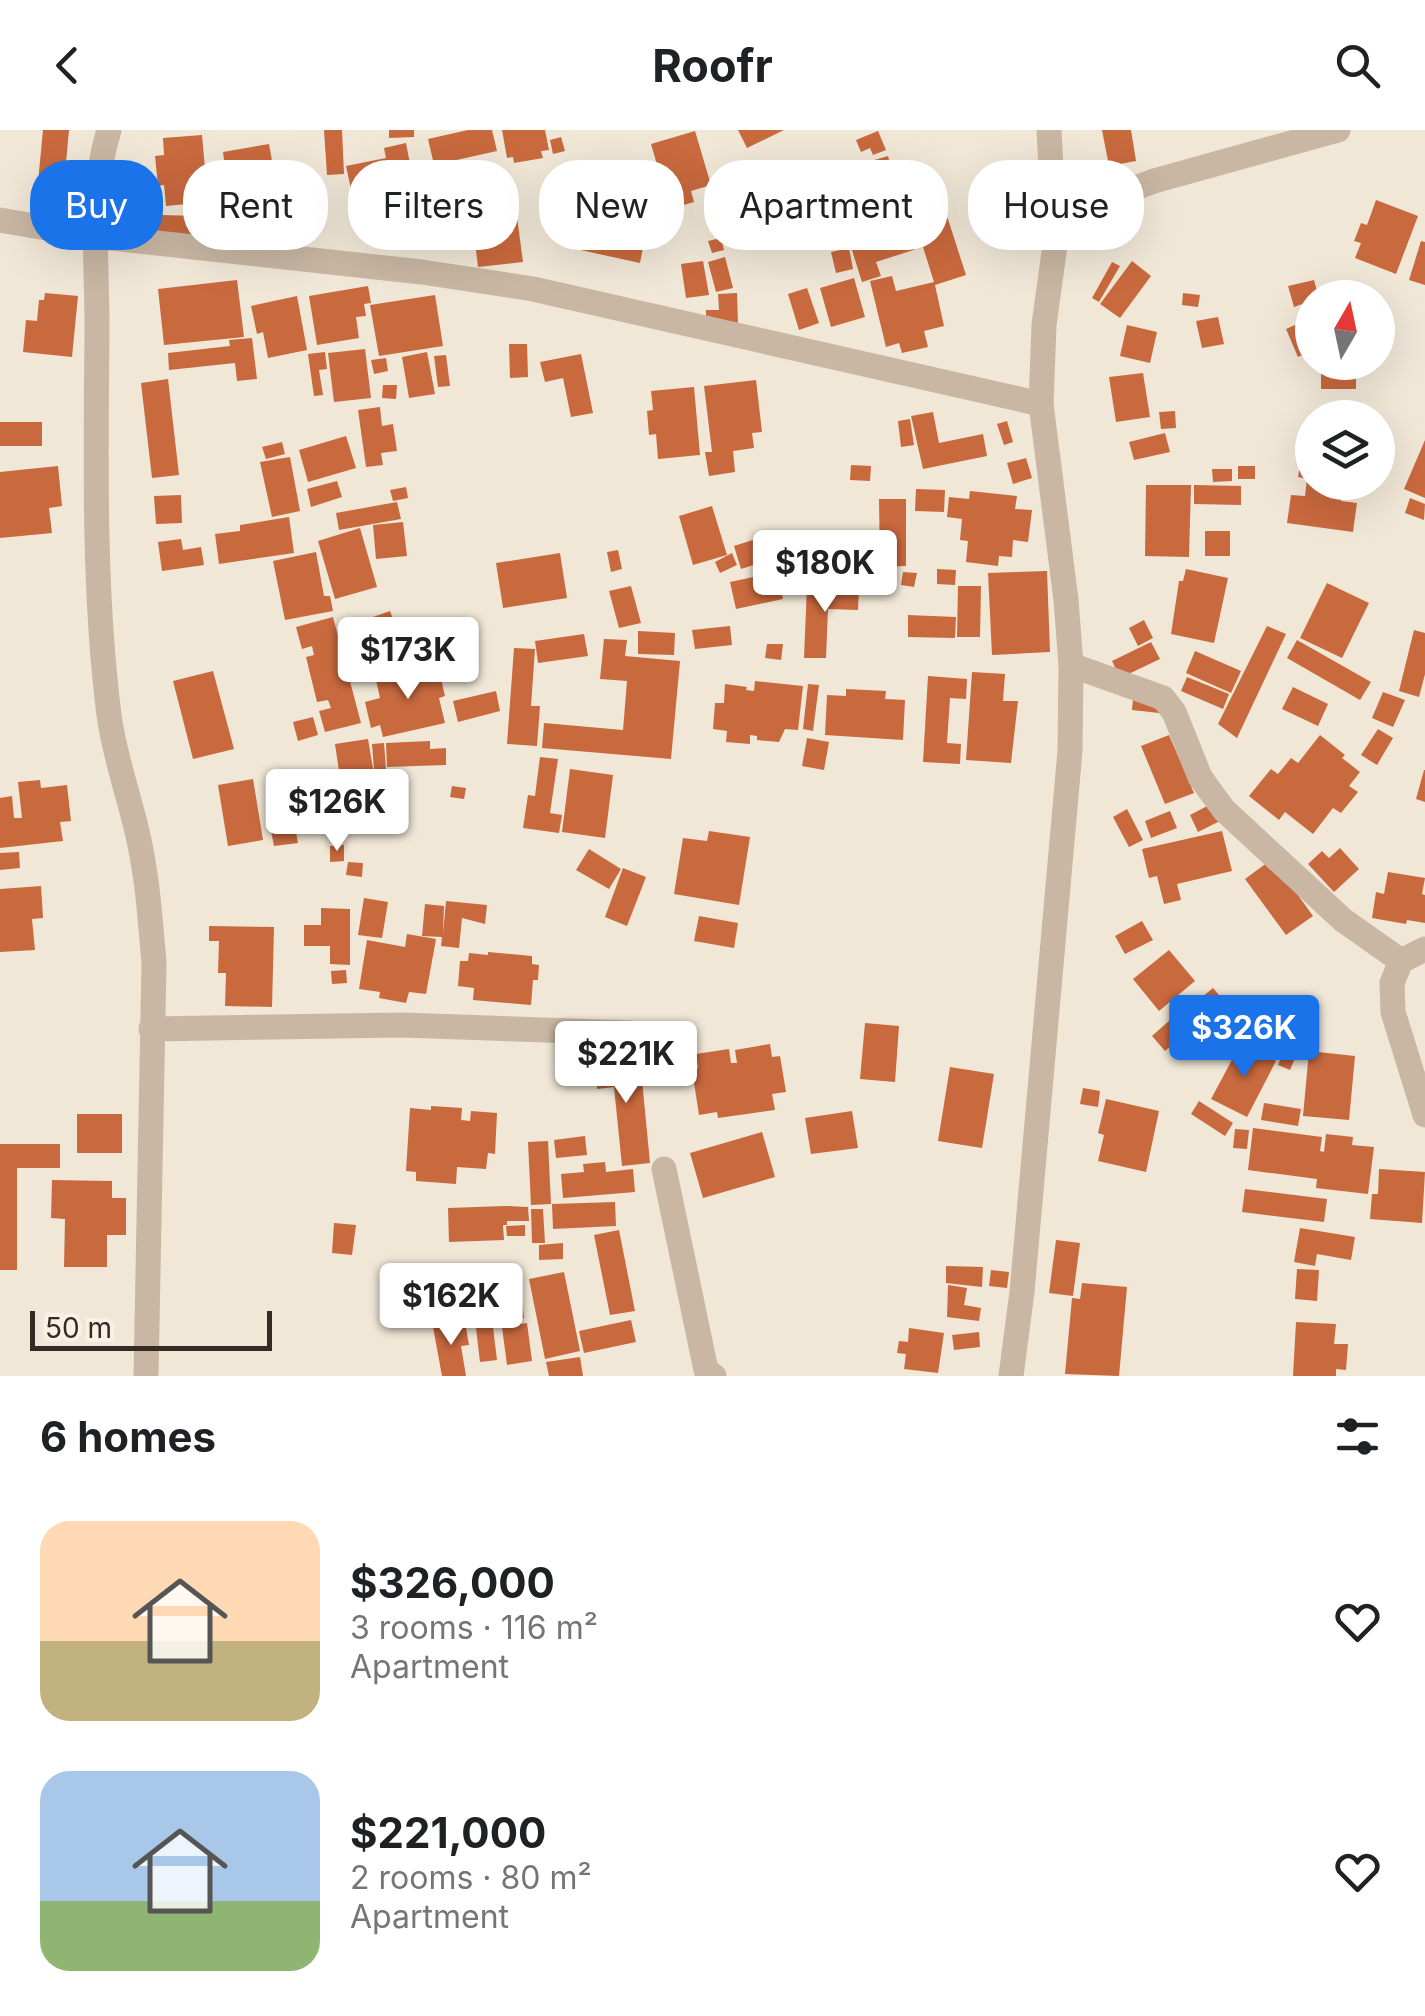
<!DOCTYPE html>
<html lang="en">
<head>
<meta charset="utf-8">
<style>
	:root { --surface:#fff; --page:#f2f2f2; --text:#202124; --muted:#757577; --accent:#1a73e8 }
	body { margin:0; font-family:Inter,sans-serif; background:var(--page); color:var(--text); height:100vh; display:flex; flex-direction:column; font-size:38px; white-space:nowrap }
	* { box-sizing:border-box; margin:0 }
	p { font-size:32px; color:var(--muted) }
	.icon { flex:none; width:55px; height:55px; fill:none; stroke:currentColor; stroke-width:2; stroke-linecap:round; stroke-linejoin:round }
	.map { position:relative; height:1246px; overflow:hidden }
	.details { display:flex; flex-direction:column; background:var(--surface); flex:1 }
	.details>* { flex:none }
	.hud { position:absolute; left:30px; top:30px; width:1365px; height:90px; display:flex; gap:20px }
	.needle { width:65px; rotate:9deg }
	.fabs { position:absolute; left:1295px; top:150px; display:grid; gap:20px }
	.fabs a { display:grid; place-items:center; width:100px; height:100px; border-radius:50%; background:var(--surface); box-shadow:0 10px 40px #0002; font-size:50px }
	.scale { position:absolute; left:30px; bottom:25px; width:242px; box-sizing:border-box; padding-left:10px; border:5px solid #342b25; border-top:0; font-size:28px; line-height:35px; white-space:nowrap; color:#342b25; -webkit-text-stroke:8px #f9f1e3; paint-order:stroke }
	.price { position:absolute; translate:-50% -85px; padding:0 22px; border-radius:10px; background:#fff; color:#222; font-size:32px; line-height:65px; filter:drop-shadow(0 2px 5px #0008) }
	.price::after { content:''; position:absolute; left:50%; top:60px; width:30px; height:22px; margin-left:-15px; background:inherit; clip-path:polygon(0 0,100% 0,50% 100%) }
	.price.selected { background:var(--accent); color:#fff }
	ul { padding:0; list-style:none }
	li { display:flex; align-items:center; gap:30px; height:250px; padding:0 40px }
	li span { display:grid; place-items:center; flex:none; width:280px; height:200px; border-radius:30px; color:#555 }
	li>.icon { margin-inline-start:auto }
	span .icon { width:120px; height:120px; fill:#fffc; stroke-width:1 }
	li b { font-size:42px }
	h2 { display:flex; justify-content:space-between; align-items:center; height:120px; padding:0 40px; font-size:42px }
	.pill { padding:0 35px; border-radius:40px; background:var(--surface); box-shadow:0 10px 40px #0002; font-size:35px; line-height:90px }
	.pill.selected { background:var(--accent); color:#fff }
	header { display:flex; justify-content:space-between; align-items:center; height:130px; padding:0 40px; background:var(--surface); font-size:45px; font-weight:700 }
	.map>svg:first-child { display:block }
</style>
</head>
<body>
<header><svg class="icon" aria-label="back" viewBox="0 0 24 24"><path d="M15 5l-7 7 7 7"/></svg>Roofr<svg class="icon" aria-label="search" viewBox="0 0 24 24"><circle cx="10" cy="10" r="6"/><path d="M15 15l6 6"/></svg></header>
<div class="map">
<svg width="1425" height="1246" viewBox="0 0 1425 1246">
	<rect width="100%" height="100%" fill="#f1e7d7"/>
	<g fill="#c9693e">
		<path d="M43,0H69L64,54L38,52Z"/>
		<path d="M324,0H342L344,44L327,45Z"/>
		<path d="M389,0H414V7L389,8Z"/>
		<path d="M468,0H492L497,21L434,35L428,9Z"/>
		<path d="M502,0H545L549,20L541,21L543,28L514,33L513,27L507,28Z"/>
		<path d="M738,0H784L747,18Z"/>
		<path d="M1102,0H1131L1136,31L1109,36Z"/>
		<path d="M695,1L711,55L691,61L694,72L670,79L651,14Z"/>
		<path d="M878,1L886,20L873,25L870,18L861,22L856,10Z"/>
		<path d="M202,5L208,72L166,76L164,55L158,56L155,26L164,25L163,8Z"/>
		<path d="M561,7L565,21L553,24L550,10Z"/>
		<path d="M406,13L416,65L355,77L346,36L386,28L384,18Z"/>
		<path d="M269,14L278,64L263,67L258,31L225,37L223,22Z"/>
		<path d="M888,26L902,78L878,85L864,33Z"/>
		<path d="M453,40L458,56L437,63L432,47Z"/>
		<path d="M842,48L848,67L805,80L799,62Z"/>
		<path d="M270,70L274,96L241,100L238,75Z"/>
		<path d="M572,70L649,87L640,133L562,116Z"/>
		<path d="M1376,70L1418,86L1396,144L1355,128L1361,113L1354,111L1361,93L1367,95Z"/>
		<path d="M515,72L523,132L478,137L475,112L496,110L492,75Z"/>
		<path d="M150,75L163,76L162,85L197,86L198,75L215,76V87H220V107L149,102Z"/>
		<path d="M482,76L485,95L470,97L472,114L459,116L453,80Z"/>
		<path d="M947,86L966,145L935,155L944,196L924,201L928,217L902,223L899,213L886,217L870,151L892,146L896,161L934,152L923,117L876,132L881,146L862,152L851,117Z"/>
		<path d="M721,108L724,120L712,123L708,111Z"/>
		<path d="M1421,111L1425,112V155L1409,150Z"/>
		<path d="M849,118L853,139L836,143L831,122Z"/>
		<path d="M725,127L733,158L716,162L708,132Z"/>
		<path d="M703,131L709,165L686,168L681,134Z"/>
		<path d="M1132,131L1151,146L1120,188L1100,174Z"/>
		<path d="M1112,132L1120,136L1099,172L1092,168Z"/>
		<path d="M854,148L865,187L831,197L820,158Z"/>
		<path d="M237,150L244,207L164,215L158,159Z"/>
		<path d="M1314,150L1319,168L1294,177L1288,156Z"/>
		<path d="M368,156L371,173L364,174L366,186L356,187L359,208L317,215L309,166Z"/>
		<path d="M807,158L819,193L799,200L788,164Z"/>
		<path d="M45,163L78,166L72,227L23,222L26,190L37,191L39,170H44Z"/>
		<path d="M737,163L738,195L706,196V180H719L718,164Z"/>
		<path d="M1183,163L1200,165L1198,177L1182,175Z"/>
		<path d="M435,165L443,216L379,226L370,175Z"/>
		<path d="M297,166L307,220L268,228L263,202L257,204L251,176Z"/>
		<path d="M1218,187L1224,214L1202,218L1196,191Z"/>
		<path d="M1304,191L1312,211V221L1298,227L1286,199Z"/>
		<path d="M1127,195L1157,202L1150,233L1120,226Z"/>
		<path d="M252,208L257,249L237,251L235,233L169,240L168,223L230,216L229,210Z"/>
		<path d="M509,214H527L528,247L510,248Z"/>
		<path d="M365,219L371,268L334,272L328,223Z"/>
		<path d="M325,222L327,239L319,240L323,265L314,266L308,224Z"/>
		<path d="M427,222L435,264L409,268L402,227Z"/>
		<path d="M581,224L593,283L571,287L563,248L545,252L540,232Z"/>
		<path d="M446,225L450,256L438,257L434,226Z"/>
		<path d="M386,228L388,241L374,244L371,230Z"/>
		<rect x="1321" y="232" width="35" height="27"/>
		<path d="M1143,243L1150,287L1116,292L1109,247Z"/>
		<path d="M168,249L179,345L152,348L141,253Z"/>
		<path d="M756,250L762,302L752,303L754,318L733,321L735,342L709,346L705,322H712L704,256Z"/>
		<path d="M383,255H397L396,269L382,268Z"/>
		<path d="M694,257L700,325L658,329L656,304L649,305L647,281L653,280L651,261Z"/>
		<path d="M380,277L382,296L393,294L397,321L381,323L383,335L366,337L358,280Z"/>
		<path d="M1175,281L1176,298L1161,299L1159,282Z"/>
		<path d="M933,282L939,313L983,304L987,326L923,339L911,286Z"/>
		<path d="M910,289L914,315L901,317L898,291Z"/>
		<path d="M1007,291L1013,312L1004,315L997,294Z"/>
		<rect x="0" y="292" width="42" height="24"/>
		<path d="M1165,303L1170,322L1134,330L1129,312Z"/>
		<path d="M346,306L356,338L308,352L299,320Z"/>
		<path d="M1425,310V368L1404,359Z"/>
		<path d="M282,312L285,324L266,329L262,317Z"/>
		<path d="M1302,321L1312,323V352H1344L1341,371L1357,373L1353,402L1287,393L1291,365L1305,366L1307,349L1298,347Z"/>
		<path d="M290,327L300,381L272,387L260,332Z"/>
		<path d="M1026,328L1032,348L1013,354L1007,333Z"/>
		<path d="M851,335L871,336L870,351L850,350Z"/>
		<path d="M58,336L62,376L49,378L52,403L0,408V342Z"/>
		<rect x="1238" y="336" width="17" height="13"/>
		<path d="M1212,339H1232V351L1213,352Z"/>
		<path d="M337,351L342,367L311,377L307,359Z"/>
		<path d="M1146,355H1191L1189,427L1145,426Z"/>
		<path d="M1194,355L1241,356V375L1194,374Z"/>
		<path d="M406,357L408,368L393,371L390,360Z"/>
		<path d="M916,359L945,360L944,382L915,381Z"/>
		<path d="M970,361L1017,366L1015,379L1032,380L1028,412L1013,410L1012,427L999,426L998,436L966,432L968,411L960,410L962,389L947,387L949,367L969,369Z"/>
		<path d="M181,365L182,393L156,394L154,366Z"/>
		<path d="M1410,368L1425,374L1424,390L1405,383Z"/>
		<path d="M879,369H906V436L880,437Z"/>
		<path d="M397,372L401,389L339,400L336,383Z"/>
		<path d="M712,376L727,425L693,435L679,386Z"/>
		<path d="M289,387L294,423L219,434L215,404L240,401V395Z"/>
		<path d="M403,392L407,426L376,429L373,395Z"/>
		<path d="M360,398L377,457L335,469L318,411Z"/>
		<rect x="1205" y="401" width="25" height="25"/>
		<path d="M762,407L770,430L741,439L734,416Z"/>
		<path d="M181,409L183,420L201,417L204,435L162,441L158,412Z"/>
		<path d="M618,420L622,439L611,442L607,422Z"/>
		<path d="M316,422L324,466H330L333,481L285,490L273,431Z"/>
		<path d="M560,423L567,468L503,478L496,433Z"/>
		<path d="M732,423L737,435L720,443L715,432Z"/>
		<path d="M937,439L956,440L955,455L937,454Z"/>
		<path d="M1186,439L1228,448L1214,513L1171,504L1179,451H1183Z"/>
		<path d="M1047,441L1050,522L992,525L988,443Z"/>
		<path d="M777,442L783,469L736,479L730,452Z"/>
		<path d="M903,442L917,443L914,457L901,455Z"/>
		<path d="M1327,453L1369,473L1342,528L1300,508Z"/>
		<path d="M807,455L859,457L858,480L828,479L826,528H804Z"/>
		<path d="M631,456L641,493L619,498L609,461Z"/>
		<path d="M958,456H981L980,507H957Z"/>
		<path d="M390,481L396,497L379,503L373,487Z"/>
		<path d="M908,485L956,487L955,508L908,507Z"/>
		<path d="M333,487L361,593L325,602L319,581L331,578L328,570L317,572L306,527L314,525L312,516L302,519L296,497Z"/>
		<path d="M1144,490L1153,508L1138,516L1129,498Z"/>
		<path d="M730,496L732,515L695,519L692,500Z"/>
		<path d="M1267,496L1286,504L1237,608L1218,594Z"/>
		<path d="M1414,500L1425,503V544L1419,567L1399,561Z"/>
		<path d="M638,501L675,503L674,525L638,524Z"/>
		<path d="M584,504L588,526L538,533L535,511Z"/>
		<path d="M604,509L627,510L625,526L680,531L671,629L542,618L544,593L623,600L627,551L600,549Z"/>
		<path d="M1297,510L1371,552L1360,570L1287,528Z"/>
		<path d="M1151,512L1160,529L1120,548L1112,531Z"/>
		<path d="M385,513L394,535L359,548L351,526Z"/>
		<path d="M767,514H783L781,530L765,528Z"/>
		<path d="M514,518L535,519L531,576H540L537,616L507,614Z"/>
		<path d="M1195,521L1241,541L1231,563L1186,543Z"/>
		<path d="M438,536L445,566L439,568L445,593L383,607L380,595L371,598L365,572L380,568L376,550Z"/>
		<path d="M213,541L234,619L193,629L173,551Z"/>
		<path d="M972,542L1005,544L1003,571H1018L1011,633L966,630Z"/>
		<path d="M928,546L967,549L966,569L950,568L947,613L961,614L960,634L923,632Z"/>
		<path d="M1187,547L1229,564L1223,579L1181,561Z"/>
		<path d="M755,551L803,556L798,600L785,599L779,612L757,610V606L750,605V614L726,612L727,601L713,599L715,573H724L725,554L747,557L746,560L754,561Z"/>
		<path d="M808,554L819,555L813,601L803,599Z"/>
		<path d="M1293,557L1328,574L1318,596L1282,579Z"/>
		<path d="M846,559L886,561L885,569L905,570L903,610L825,605L827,565L846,566Z"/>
		<path d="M496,561L500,581L458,592L453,571Z"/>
		<path d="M1383,562L1405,570L1393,597L1372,588Z"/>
		<path d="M1133,569L1160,573L1159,583L1132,580Z"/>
		<path d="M313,587L318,605L298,611L293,592Z"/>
		<path d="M1378,599L1393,608L1377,635L1361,625Z"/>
		<path d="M1169,605L1194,663L1165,674L1141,616Z"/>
		<path d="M1320,605L1345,625L1342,628L1360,642L1349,656L1358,662L1341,683L1333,678L1313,704L1285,682L1279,690L1249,666L1271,639L1278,644L1291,628L1298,633Z"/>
		<path d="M807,608L829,612L824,640L802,636Z"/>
		<path d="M368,609L376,656L342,661L335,614Z"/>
		<path d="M430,611V619L446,618V635L387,637L386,613Z"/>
		<path d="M384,613L386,639L374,640L372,614Z"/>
		<path d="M540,627L558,629L550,683L562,685L559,703L523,698L528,665L535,666Z"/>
		<path d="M570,639L613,645L605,708L562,702Z"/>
		<path d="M1424,640H1425V672L1416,669Z"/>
		<path d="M253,649L263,710L228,716L218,655Z"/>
		<path d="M40,650L41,658L67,655L71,691L60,692L63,711L0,718V668L12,666L14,688H22L18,652Z"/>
		<path d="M315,650L333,653L331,664L314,661Z"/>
		<path d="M452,656L466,658L464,669L450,667Z"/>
		<path d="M330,672L346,675L344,685L328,682Z"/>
		<path d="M1213,673L1222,690L1198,702L1190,685Z"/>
		<path d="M1127,679L1143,710L1129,717L1113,687Z"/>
		<path d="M1170,681L1177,698L1151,708L1145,691Z"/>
		<path d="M295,697L298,713L274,716L271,701Z"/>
		<path d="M709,701L750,707L739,775L674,764L683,708L707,711Z"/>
		<path d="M1222,701L1232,741L1177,754L1181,770L1164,774L1157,746L1149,748L1142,719Z"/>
		<path d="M344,715V731L330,732V716Z"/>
		<path d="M1340,718L1359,739L1334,762L1308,734L1322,721L1329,728Z"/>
		<path d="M589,719L621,739L609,759L576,740Z"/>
		<path d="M19,722L20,738L0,740V723Z"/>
		<path d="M1272,729L1313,786L1286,805L1245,749Z"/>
		<path d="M348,732L363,733L362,747L346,745Z"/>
		<path d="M623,738L646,747L627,796L605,787Z"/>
		<path d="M1388,742L1425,748L1422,764L1425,765V793L1407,790L1406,794L1372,788L1376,762L1384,764Z"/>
		<path d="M41,756L43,788L32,789L35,820L0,822V759Z"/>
		<path d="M364,768L388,772L382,808L358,805Z"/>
		<path d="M446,771L487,775L485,794L462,788L459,818L441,816L442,807L422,806L425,774L444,776L443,804Z"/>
		<path d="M321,778L350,779V835L330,834V816H304V795H321Z"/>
		<path d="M699,786L738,793L734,818L694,811Z"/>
		<path d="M1142,791L1153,810L1125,824L1115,806Z"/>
		<path d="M209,796L274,797L272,877L225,876L226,843H218L219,811H209Z"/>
		<path d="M407,804L436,809L426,864L409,862L406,873L379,868L380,862L359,859L367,810L405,817Z"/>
		<path d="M1169,820L1195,851L1159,881L1133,849Z"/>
		<path d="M488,822L532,826V834L539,835L538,850H533L531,875L473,870L474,858L458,856L460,831H468L469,823L488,825Z"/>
		<path d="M346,840L347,853L332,854L331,841Z"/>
		<path d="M1213,858L1250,901L1220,925L1184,882Z"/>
		<path d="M1179,882L1192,897L1165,921L1152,906Z"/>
		<path d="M865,893L899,896L895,952L860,949Z"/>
		<path d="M1241,913L1276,931L1247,987L1211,969Z"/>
		<path d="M770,914L772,927L780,926L786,962L772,964L775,980L718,988L717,982L699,985L692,940L698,938L696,924L729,919L731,933H737L735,920Z"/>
		<path d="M1286,916L1298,921L1290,940L1278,935Z"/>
		<path d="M1309,921L1355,926L1349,990L1303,986Z"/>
		<path d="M640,929L650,1033L622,1036L614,957L597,959V950L587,951L585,934Z"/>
		<path d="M950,937L994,944L982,1018L938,1011Z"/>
		<path d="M1083,958L1100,961L1098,977L1080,974Z"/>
		<path d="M1106,969L1159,981L1146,1042L1098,1031L1104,1005L1098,1003Z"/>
		<path d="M1199,971L1233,993L1225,1006L1191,984Z"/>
		<path d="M1264,973L1301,979L1298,996L1261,990Z"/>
		<path d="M431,976L462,978L461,990L470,991L471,981L497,983L495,1024L488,1023L486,1039L457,1037L456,1054L416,1051V1042L406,1041L410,978L431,980Z"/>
		<path d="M852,981L858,1018L811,1024L805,988Z"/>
		<rect x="77" y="984" width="45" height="39"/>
		<path d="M1253,998L1322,1007L1320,1021L1324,1022L1326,1004L1353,1007L1352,1015L1374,1017L1368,1064L1316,1058L1317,1049L1248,1040Z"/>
		<path d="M1235,999L1249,1000L1247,1019L1233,1018Z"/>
		<path d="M762,1002L775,1047L703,1068L690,1023Z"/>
		<path d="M585,1006L587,1025L556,1028L554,1010Z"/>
		<path d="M548,1011L551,1074L531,1075L528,1012Z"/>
		<path d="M0,1014H60V1038H17V1140H0Z"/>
		<path d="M605,1032L606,1042L633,1039L635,1062L563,1068L561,1044L584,1042L583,1034Z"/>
		<path d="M1379,1039L1425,1042L1422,1093L1370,1089L1372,1064H1378Z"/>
		<path d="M52,1050L112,1051V1068H126V1105H107V1137H64L65,1089L51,1088Z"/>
		<path d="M1245,1059L1327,1069L1324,1092L1242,1082Z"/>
		<path d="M615,1072L616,1096L553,1099L552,1074Z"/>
		<path d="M506,1076L528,1077L529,1091H507V1095H503L504,1110L449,1112L448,1078Z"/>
		<path d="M531,1079H543L545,1113H532Z"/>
		<path d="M334,1093L356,1095L352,1125L332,1123Z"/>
		<path d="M525,1095V1106H507L506,1096Z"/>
		<path d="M1300,1098L1355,1107L1351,1130L1317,1124L1315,1136L1294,1132Z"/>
		<path d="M619,1100L635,1181L610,1185L594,1105Z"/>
		<path d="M1056,1110L1080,1113L1073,1166L1049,1163Z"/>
		<path d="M563,1113V1129L539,1130V1115Z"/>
		<path d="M946,1136L983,1137L982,1157L946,1153Z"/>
		<path d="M1297,1139L1319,1140L1317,1171L1295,1169Z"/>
		<path d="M991,1140L1009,1142L1007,1158L989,1156Z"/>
		<path d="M564,1142L580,1221L545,1229L529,1149Z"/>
		<path d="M519,1151L524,1188L500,1191L495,1154Z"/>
		<path d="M1082,1153L1127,1157L1119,1246L1065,1244L1072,1168L1080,1169Z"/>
		<path d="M948,1155L967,1158L964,1175L981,1178L979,1191L947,1187Z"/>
		<path d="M487,1156L491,1192L472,1195L468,1158Z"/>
		<path d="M449,1160L454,1190L432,1193L427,1163Z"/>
		<path d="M631,1190L636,1212L584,1223L579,1201Z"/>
		<path d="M465,1192L469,1215L461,1216L466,1246H442L433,1197Z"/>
		<path d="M1296,1192L1336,1194L1334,1214H1348L1346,1240L1336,1239V1246H1293Z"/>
		<path d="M527,1193L532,1231L507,1235L502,1197Z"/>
		<path d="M493,1197L497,1230L480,1232L476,1198Z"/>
		<path d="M909,1198L944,1203L938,1243L904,1239L906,1224L897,1223L899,1211L908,1212Z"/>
		<path d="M979,1202L980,1217L954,1220L952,1205Z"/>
		<path d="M580,1227L583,1246H549L546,1232Z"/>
	</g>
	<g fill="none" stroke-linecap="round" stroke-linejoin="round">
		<g stroke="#c9b7a3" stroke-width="25">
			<path d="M109,0C89,65 97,129 97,197C96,326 93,457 109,585C114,623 127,660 136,697C147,741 150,787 154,833L146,1246"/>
			<path d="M1049,0L1055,115"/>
			<path d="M0,90L93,106L422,142L533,159L1041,274"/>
			<path d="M1071,535L1163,568L1174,582L1200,647L1224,680L1343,790L1401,831"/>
			<path d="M1425,819L1401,831L1392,853L1393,882L1425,985"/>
			<path d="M151,899L403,895L630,903"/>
			<path d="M664,1039L706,1240L714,1246"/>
			<path d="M1011,1246L1022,1162L1070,621L1071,535L1066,470L1041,274L1044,195L1055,115L1067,92L1092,74L1154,51L1338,0"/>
		</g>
	</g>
</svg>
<div class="fabs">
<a><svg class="needle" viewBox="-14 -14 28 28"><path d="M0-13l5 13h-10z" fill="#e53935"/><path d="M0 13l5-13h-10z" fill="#757577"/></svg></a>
<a><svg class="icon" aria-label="layers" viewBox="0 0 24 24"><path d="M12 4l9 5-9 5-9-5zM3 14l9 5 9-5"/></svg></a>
</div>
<div class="scale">50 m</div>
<b class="price" style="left:825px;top:485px">$180K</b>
<b class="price" style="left:408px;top:572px">$173K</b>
<b class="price" style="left:337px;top:724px">$126K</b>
<b class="price selected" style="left:1244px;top:950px">$326K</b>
<b class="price" style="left:626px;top:976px">$221K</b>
<b class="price" style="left:451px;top:1218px">$162K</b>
<div class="hud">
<a class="pill selected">Buy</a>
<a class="pill">Rent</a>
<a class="pill">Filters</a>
<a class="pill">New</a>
<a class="pill">Apartment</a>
<a class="pill">House</a>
</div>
</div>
<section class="details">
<h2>6 homes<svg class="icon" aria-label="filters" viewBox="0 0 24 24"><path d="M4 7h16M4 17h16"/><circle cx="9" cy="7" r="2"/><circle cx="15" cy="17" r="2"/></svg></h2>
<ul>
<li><span style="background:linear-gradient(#ffd9b3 60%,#c2b280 0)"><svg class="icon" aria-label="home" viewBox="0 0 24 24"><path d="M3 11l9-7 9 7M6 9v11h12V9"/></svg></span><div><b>$326,000</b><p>3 rooms · 116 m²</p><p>Apartment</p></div><svg class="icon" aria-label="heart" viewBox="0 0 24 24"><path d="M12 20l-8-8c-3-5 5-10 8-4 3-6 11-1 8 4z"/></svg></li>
<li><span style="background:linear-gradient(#a9c7e8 65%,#8fb573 0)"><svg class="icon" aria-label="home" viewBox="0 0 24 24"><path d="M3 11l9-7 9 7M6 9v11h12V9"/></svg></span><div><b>$221,000</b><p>2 rooms · 80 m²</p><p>Apartment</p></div><svg class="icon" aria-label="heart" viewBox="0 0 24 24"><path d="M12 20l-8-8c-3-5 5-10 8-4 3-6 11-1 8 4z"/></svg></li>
</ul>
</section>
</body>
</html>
